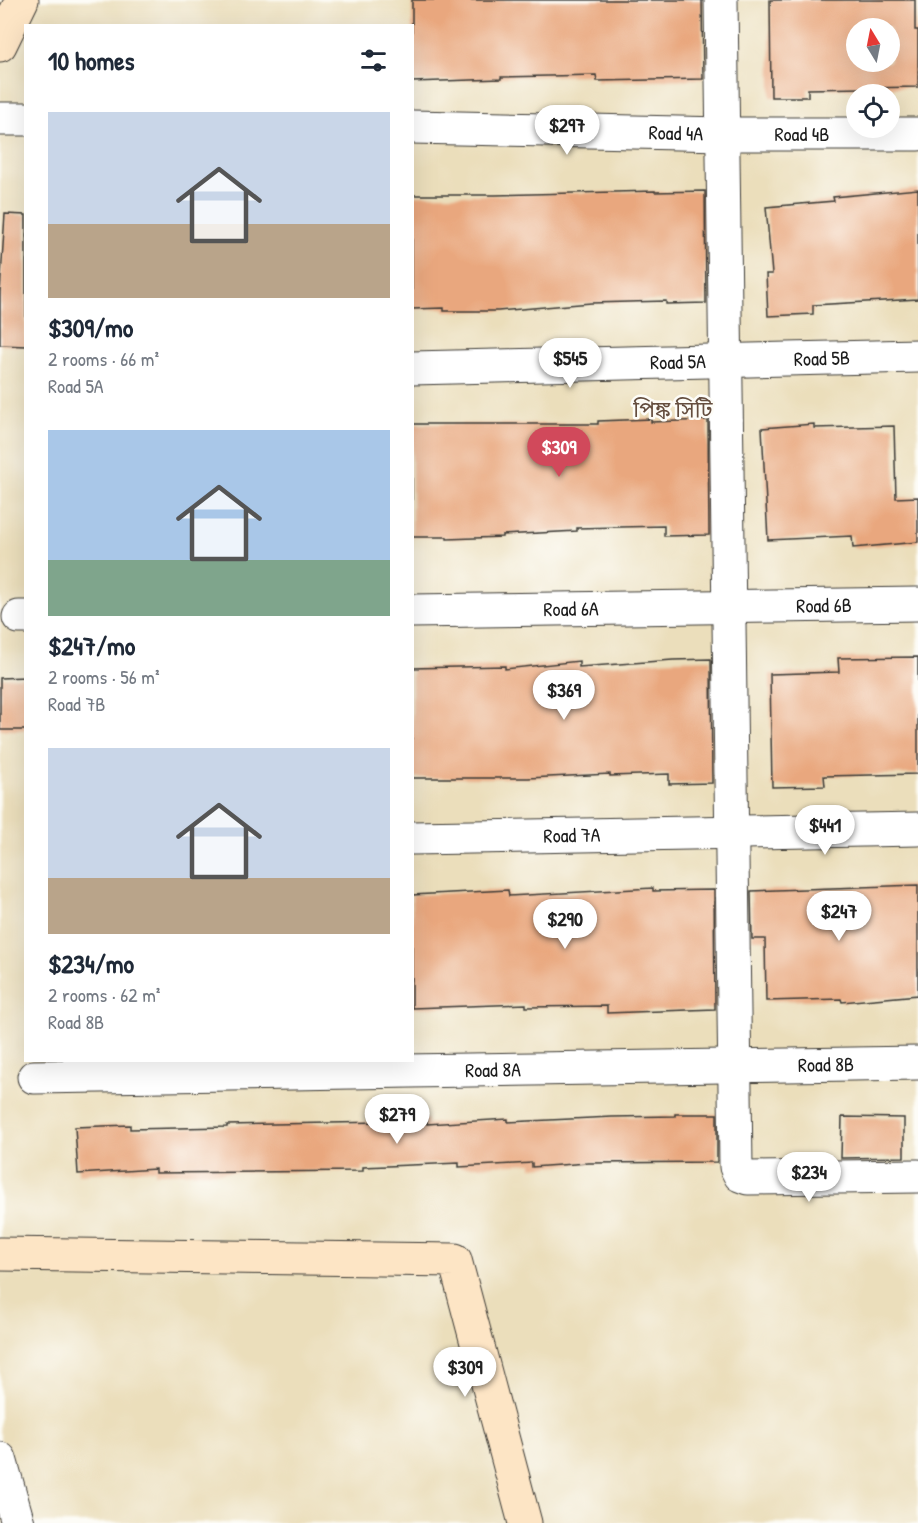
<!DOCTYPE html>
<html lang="en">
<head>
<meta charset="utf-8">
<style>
	:root { --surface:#fff; --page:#f6f6f7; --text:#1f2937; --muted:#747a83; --accent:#d1495b }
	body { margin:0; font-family:"Patrick Hand","Noto Sans Bengali",sans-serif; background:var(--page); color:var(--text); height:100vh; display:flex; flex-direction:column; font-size:22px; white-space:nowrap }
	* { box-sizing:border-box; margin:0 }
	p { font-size:20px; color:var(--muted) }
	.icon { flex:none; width:33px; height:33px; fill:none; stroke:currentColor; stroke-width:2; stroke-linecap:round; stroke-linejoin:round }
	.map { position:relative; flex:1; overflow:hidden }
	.side { position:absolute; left:24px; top:24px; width:390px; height:1038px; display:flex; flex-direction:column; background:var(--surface); border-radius:0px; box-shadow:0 6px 24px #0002 }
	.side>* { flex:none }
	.needle { width:39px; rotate:350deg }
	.tools { position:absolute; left:846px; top:18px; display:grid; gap:12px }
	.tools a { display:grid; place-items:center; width:54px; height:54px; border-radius:50%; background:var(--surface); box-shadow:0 6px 24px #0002; font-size:30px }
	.price { position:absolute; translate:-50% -51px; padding:0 14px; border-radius:21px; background:#fff; color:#222; font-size:20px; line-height:39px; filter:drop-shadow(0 2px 3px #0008) }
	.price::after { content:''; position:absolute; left:50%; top:36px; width:18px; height:14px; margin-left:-9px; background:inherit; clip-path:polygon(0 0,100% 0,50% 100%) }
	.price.active { background:var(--accent); color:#fff }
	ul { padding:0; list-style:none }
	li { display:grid; align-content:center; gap:12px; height:318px; padding:0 24px }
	li span { display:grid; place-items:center; height:186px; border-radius:0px; color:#555 }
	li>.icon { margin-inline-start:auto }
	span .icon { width:108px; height:108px; fill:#fffc; stroke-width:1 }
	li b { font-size:26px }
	h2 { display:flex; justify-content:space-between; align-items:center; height:72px; padding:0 24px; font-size:26px }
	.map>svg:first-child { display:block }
</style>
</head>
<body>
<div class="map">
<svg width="918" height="1523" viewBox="0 0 918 1523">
	<rect width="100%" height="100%" fill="#fdfcf7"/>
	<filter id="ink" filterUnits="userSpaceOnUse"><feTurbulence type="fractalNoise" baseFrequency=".0167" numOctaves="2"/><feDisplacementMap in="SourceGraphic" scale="12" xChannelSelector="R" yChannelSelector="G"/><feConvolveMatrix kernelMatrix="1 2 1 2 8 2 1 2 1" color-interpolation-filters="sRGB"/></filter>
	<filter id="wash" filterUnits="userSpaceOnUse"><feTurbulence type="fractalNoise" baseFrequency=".008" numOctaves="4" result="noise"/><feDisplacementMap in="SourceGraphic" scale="24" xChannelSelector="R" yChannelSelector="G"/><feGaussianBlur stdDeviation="1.35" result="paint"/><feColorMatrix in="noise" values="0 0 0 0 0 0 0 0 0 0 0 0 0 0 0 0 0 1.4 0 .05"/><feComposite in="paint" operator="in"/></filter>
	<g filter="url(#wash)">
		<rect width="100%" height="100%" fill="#ebdebb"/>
		<g id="blocks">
			<g fill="#e9a77e" fill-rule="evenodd">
				<path d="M412,0H702L703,79L597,81L596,75L501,77V79L412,82Z"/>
				<path d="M770,0H915V30H918V87L808,89V97H771ZM856,28H890V62H856Z"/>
				<path d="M918,189V299L813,305V314L768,316L766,274H772L766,207L834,201L833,197Z"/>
				<path d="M655,191V192L705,191L706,303L666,304V301L591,303L498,311H444V308L412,309V195H495Z"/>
				<path d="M5,214L26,215V346L0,345V293Z"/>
				<path d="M651,419V422L708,420L709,535L664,536V526L577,528V531L502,535V537L447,539V537H412V424H598V421Z"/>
				<path d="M814,424V428L894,426L896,498L918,497V542L853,548L852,536L768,540L762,428Z"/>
				<path d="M918,657V774L824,776L825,786L772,787L770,674L839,672L838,658Z"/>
				<path d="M711,659L712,783L669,784V774L610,776V774L528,778H412V668L505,666V669L579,661V667L673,660Z"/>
				<path d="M26,677V730H0V678Z"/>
				<path d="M918,885V995L842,1002L841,999L766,1001L765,939H752L751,891Z"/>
				<path d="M653,888V891L714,890L715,1009L607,1013V1006L526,1007V1004L412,1008V895L508,890L509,896Z"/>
				<path d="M675,1114H717V1162L588,1163L532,1167V1163L459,1167V1163L363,1167V1171L155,1173V1169L78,1174L75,1127L130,1125V1129L227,1127V1125L384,1122L427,1119V1124L508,1119V1122L612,1117L675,1116Z"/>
				<path d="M842,1117L904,1118V1157L841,1158Z"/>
			</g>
		</g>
	</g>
	<g filter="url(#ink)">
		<use href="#blocks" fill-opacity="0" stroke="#3b3934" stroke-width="1.5"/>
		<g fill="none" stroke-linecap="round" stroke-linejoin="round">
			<g stroke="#3b3934" stroke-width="35">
				<g id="street">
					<path d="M721,0L736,1167L740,1175L748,1178L918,1176"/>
					<path d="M0,119H26"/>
					<path id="s1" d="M412,127L723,134H918"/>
					<path id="s2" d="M412,368L918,356"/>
					<path id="s3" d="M412,611L918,604"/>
					<path d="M19,617H26"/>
					<path id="s4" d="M412,838L918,829"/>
					<path id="s5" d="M34,1077L918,1063"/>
					<path d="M0,1459L18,1523"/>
				</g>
			</g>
			<g stroke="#3b3934" stroke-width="35">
				<g id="secondary">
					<path d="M0,45L22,0"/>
					<path d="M0,1254L455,1260L525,1523"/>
				</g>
			</g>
			<use href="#street" stroke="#fff" stroke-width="33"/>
			<use href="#secondary" stroke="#fde5c5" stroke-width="33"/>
		</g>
	</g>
	<g text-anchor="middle" stroke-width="5" stroke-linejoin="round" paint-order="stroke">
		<g font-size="20" fill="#1c1c1c" stroke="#fdfcf7">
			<text dy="7" stroke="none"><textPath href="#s1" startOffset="264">Road 4A</textPath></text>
			<text dy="7" stroke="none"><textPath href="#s1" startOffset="390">Road 4B</textPath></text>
			<text dy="7" stroke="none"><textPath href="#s2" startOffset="410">Road 5B</textPath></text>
			<text dy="7" stroke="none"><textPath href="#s2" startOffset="266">Road 5A</textPath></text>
			<text dy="7" stroke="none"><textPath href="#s3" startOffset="412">Road 6B</textPath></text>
			<text dy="7" stroke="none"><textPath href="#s3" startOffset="159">Road 6A</textPath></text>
			<text dy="7" stroke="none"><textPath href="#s4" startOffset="160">Road 7A</textPath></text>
			<text dy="7" stroke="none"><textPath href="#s5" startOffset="792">Road 8B</textPath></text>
			<text dy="7" stroke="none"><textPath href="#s5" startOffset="459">Road 8A</textPath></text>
		</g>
		<g font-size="22" fill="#644d3e" stroke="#fdfcf7">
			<text x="673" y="417">পিঙ্ক সিটি</text>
		</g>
	</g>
</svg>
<div class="tools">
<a><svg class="needle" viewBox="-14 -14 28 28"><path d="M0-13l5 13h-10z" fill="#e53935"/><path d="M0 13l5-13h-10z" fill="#747a83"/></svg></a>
<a><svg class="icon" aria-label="locate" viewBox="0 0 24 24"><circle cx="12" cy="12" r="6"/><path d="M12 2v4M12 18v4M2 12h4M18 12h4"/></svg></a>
</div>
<b class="price" style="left:567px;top:156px">$297</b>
<b class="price" style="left:570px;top:389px">$545</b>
<b class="price active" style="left:559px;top:478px">$309</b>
<b class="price" style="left:564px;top:721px">$369</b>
<b class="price" style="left:825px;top:856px">$441</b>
<b class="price" style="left:839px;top:942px">$247</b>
<b class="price" style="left:565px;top:950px">$290</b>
<b class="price" style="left:397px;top:1145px">$279</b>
<b class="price" style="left:809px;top:1203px">$234</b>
<b class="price" style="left:465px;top:1398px">$309</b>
<section class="side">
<h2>10 homes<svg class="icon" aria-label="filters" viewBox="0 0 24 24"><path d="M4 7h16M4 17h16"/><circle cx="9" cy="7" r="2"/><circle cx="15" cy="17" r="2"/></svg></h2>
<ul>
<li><span style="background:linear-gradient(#c9d6e8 60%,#b9a48a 0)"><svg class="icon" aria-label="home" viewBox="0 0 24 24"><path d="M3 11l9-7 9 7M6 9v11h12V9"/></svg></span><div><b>$309/mo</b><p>2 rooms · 66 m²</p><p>Road 5A</p></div></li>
<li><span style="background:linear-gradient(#a9c7e8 70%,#7fa58c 0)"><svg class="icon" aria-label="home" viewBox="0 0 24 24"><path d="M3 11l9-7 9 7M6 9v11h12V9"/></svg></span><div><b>$247/mo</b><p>2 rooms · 56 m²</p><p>Road 7B</p></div></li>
<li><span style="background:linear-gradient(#c9d6e8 70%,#b9a48a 0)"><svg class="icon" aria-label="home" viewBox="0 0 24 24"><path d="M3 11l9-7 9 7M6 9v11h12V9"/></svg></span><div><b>$234/mo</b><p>2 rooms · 62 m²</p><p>Road 8B</p></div></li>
</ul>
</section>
</div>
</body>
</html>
